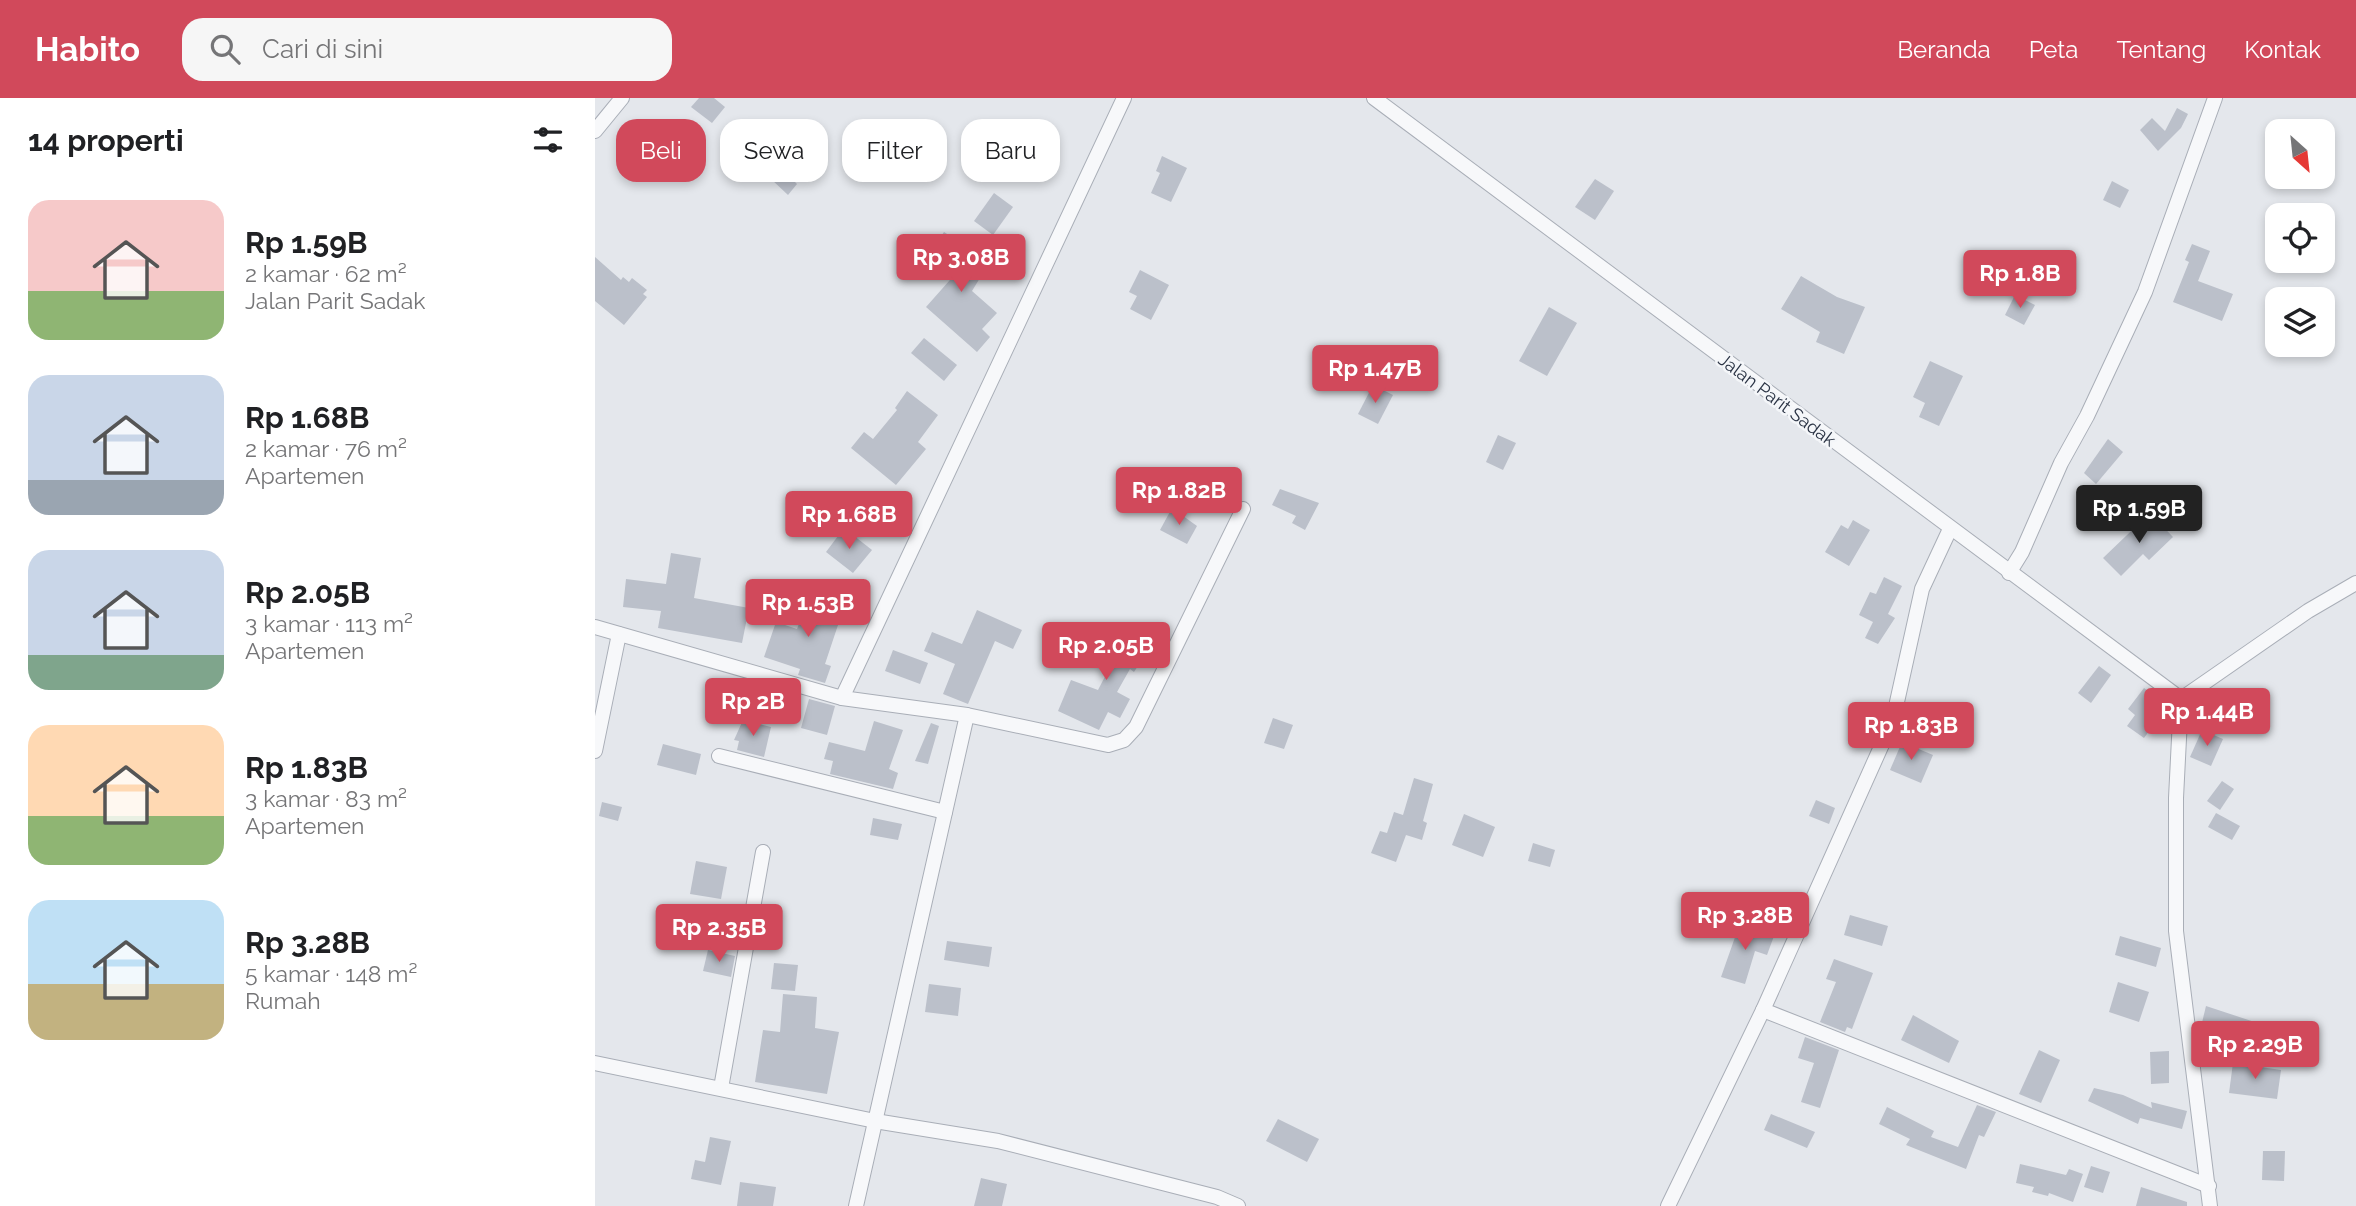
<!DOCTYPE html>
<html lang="id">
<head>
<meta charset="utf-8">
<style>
	:root { --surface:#fff; --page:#f6f6f6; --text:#202124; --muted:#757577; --accent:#d1495b }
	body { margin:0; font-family:Raleway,sans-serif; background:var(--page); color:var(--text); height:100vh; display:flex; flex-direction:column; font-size:26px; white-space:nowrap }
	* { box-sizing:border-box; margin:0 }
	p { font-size:23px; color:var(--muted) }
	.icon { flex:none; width:38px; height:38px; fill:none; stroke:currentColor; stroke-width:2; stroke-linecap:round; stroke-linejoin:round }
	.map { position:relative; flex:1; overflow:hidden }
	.panel { display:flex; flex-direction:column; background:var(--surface); width:595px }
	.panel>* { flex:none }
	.hud { position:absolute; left:21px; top:21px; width:665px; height:63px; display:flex; gap:14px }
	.needle { width:46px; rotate:153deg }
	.tools { position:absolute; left:1670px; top:21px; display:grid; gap:14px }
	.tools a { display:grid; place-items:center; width:70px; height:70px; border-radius:14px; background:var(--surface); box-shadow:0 4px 10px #0003; font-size:35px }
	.price { position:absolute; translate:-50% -60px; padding:0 16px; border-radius:7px; background:var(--accent); color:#fff; font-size:23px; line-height:46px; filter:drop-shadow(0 2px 4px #0008) }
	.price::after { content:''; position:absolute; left:50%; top:42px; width:21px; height:16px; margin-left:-10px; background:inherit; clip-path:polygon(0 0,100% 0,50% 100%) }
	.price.selected { background:#222; color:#fff }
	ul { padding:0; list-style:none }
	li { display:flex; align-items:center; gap:21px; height:175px; padding:0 28px }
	li span { display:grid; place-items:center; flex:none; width:196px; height:140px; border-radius:21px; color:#555 }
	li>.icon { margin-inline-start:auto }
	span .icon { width:84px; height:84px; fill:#fffc; stroke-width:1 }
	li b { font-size:30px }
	h2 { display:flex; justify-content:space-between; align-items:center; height:84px; padding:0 28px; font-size:30px }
	.tag { padding:0 24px; border-radius:21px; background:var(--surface); box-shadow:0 4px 10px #0003; font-size:24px; line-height:63px }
	.tag.selected { background:var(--accent); color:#fff }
	header { display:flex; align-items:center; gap:42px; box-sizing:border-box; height:98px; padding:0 35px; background:var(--accent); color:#fff }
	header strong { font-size:33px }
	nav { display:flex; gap:38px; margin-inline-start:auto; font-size:24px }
	.search { width:490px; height:63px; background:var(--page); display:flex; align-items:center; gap:18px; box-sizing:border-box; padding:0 24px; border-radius:21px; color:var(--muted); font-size:26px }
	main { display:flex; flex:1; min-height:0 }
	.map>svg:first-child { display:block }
</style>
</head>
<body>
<header>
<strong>Habito</strong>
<div class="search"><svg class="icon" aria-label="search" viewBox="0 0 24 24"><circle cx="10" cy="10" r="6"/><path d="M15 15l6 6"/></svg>Cari di sini</div>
<nav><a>Beranda</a><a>Peta</a><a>Tentang</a><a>Kontak</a></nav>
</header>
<main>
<section class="panel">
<h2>14 properti<svg class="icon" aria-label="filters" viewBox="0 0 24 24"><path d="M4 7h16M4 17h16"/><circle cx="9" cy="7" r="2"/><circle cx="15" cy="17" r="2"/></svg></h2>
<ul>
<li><span style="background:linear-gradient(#f6c9c9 65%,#8fb573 0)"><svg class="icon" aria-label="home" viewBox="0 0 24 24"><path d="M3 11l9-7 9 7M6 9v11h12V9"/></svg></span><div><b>Rp 1.59B</b><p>2 kamar · 62 m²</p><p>Jalan Parit Sadak</p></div></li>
<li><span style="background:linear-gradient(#c9d6e8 75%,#9aa5b1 0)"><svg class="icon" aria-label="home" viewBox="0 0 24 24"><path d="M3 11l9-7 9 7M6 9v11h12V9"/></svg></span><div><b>Rp 1.68B</b><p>2 kamar · 76 m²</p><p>Apartemen</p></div></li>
<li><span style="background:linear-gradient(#c9d6e8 75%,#7fa58c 0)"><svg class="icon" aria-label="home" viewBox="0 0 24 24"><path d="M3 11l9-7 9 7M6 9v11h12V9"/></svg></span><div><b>Rp 2.05B</b><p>3 kamar · 113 m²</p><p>Apartemen</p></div></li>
<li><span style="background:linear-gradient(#ffd9b3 65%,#8fb573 0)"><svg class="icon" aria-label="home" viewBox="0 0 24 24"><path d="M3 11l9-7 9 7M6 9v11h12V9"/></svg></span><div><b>Rp 1.83B</b><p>3 kamar · 83 m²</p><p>Apartemen</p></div></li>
<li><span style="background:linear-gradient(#bfe0f5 60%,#c2b280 0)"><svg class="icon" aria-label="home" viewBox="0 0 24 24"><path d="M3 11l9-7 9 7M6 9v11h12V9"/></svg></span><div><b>Rp 3.28B</b><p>5 kamar · 148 m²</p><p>Rumah</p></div></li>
</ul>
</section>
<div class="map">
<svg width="1761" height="1108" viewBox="0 0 1761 1108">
	<rect width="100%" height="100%" fill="#e4e7ec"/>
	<g fill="#bbc0ca">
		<path d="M104,0H119L130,9L117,25L96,9Z"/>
		<path d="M1582,10L1593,16L1586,30L1563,53L1545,32L1557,20L1570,33Z"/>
		<path d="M567,58L592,70L576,104L556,95L565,75L561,73Z"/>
		<path d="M186,70L202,86L193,97L176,81Z"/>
		<path d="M1000,81L1019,93L1000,122L980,109Z"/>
		<path d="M1517,83L1534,92L1525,110L1508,102Z"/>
		<path d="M399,95L418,109L398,137L379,123Z"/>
		<path d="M349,134L377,152L373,159L391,170L377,193L402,215L387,231L395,239L382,254L331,209L362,174L334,156Z"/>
		<path d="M1597,146L1615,153L1603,183L1638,196L1627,223L1578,204L1594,164L1590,162Z"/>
		<path d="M0,159L26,182L28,179L34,184L37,180L52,192L48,196L52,199L29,227L0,203Z"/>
		<path d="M545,172L574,187L556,222L535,211L542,198L534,194Z"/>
		<path d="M1206,178L1242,199L1270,209L1249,256L1221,244L1225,234L1186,211Z"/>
		<path d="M1420,197L1440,207L1429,227L1410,217Z"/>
		<path d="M954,209L982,225L952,278L924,263Z"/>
		<path d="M329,240L362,267L349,283L316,255Z"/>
		<path d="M1335,263L1368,278L1344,328L1324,319L1330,305L1318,299Z"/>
		<path d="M778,287L798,297L783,326L763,316Z"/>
		<path d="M312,293L343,317L323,344L331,351L301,387L256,350L269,334L278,341L302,312L300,310Z"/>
		<path d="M903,337L921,345L908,372L891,364Z"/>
		<path d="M1513,341L1528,354L1501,386L1489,375Z"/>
		<path d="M685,391L724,405L710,432L697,425L701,418L677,407Z"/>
		<path d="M577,410L602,428L592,446L565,432Z"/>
		<path d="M1555,415L1578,439L1554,462L1548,456L1526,478L1508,460Z"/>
		<path d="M1258,422L1275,432L1254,468L1230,454L1246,427L1253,431Z"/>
		<path d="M249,430L277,452L258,475L231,454Z"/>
		<path d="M76,455L106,460L99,500L154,510L147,545L63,530L66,513L28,509L31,481L71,486Z"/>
		<path d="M1289,479L1307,488L1293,516L1300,520L1283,546L1270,540L1278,524L1264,517L1275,494L1281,496Z"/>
		<path d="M216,494L250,506L230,566L236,568L230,585L203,577L205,571L169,559L181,524L202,531Z"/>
		<path d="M382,512L427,532L418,551L400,543L373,606L348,596L360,566L329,553L337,534L367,546Z"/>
		<path d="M523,527L556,548L539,574L535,571L522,594L535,601L525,620L513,614L504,632L463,613L476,582L503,592L519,561L506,552Z"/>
		<path d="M298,552L333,565L325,586L290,573Z"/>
		<path d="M1504,568L1516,577L1496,605L1483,595Z"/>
		<path d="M1549,590L1560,598L1556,603L1569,613L1549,640L1532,628L1540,617L1533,611Z"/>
		<path d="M214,601L240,608L232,637L206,630Z"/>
		<path d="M678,620L698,627L689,651L669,645Z"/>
		<path d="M148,622L176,629L169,659L142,652L144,643L139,642Z"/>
		<path d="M279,623L308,632L294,671L303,675L298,691L235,676L238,663L229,661L234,644L270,653Z"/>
		<path d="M336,625L344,628L333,666L320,663Z"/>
		<path d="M1607,632L1628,641L1616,668L1595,659Z"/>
		<path d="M1307,644L1338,657L1326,685L1295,672Z"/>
		<path d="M68,646L106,656L101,677L62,667Z"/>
		<path d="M819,680L838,686L828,723L832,725L827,742L811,737L801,764L776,755L785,733L792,735L799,714L808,717Z"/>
		<path d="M1627,683L1639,691L1625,712L1612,703Z"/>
		<path d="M1221,702L1240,710L1234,726L1214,718Z"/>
		<path d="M7,704L27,709L23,723L4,718Z"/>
		<path d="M1621,715L1645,728L1637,742L1613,729Z"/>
		<path d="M869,716L900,729L888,759L857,747Z"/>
		<path d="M278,720L307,726L303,742L275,737Z"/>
		<path d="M938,745L960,752L955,769L933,763Z"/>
		<path d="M101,763L132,769L126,801L95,796Z"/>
		<path d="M1255,817L1293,828L1287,848L1249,837Z"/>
		<path d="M1145,825L1179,838L1172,857L1160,853L1150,886L1126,879Z"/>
		<path d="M1525,838L1566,850L1561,869L1520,857Z"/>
		<path d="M352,843L397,849L394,869L349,862Z"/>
		<path d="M113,852L140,858L136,879L108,873Z"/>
		<path d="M1239,861L1278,875L1257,931L1252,929L1250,934L1225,924L1241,884L1231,881Z"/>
		<path d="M179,865L203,867L200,893L176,891Z"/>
		<path d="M1523,884L1554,894L1544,924L1514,914Z"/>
		<path d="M334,886L366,890L363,918L330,914Z"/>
		<path d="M188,896L222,899L220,930L244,934L232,996L160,984L168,932L185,934Z"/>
		<path d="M1611,908L1693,935L1688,953L1605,933Z"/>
		<path d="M1318,917L1364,943L1354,965L1306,942Z"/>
		<path d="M1210,939L1244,952L1225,1010L1206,1004L1219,965L1203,960Z"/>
		<path d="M1444,952L1465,962L1446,1005L1424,996Z"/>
		<path d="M1574,953V985L1556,986L1555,954Z"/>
		<path d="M1638,965L1686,972L1682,1001L1634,995Z"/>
		<path d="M1499,990L1528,997L1557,1010L1556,1004L1592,1013L1587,1031L1545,1020L1543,1026L1493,1003Z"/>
		<path d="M1382,1007L1401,1014L1389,1039L1384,1037L1371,1071L1311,1047L1315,1041L1284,1026L1292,1009L1339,1033L1336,1039L1363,1049Z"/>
		<path d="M1176,1016L1220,1034L1212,1050L1169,1032Z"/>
		<path d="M683,1021L724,1041L712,1064L671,1043Z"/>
		<path d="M115,1039L136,1043L126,1087L96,1081L100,1062L110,1064Z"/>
		<path d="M1668,1053H1690L1689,1083L1667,1082Z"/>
		<path d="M1425,1066L1471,1077L1474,1071L1488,1076L1478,1104L1454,1095L1453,1098L1437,1094L1439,1089L1421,1085Z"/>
		<path d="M1496,1068L1515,1074L1508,1095L1489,1089Z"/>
		<path d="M386,1080L412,1086L407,1108H379Z"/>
		<path d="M145,1084L181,1089L178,1108H142Z"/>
		<path d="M1546,1089L1592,1104V1108H1541Z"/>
	</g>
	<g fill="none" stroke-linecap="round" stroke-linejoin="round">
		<g stroke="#a9aeb7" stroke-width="16">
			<g id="minor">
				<path d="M779,0L1586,601"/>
				<path d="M0,33L27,0"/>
				<path d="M1414,475L1427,454L1466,365L1492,318L1550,194L1620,0"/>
				<path d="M0,529L247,600L372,617L513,647L529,642L541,629L648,411"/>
				<path d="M247,600L529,0"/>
				<path d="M0,653L24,536"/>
				<path d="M124,658L350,714"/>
				<path d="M1168,912L1614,1088"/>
				<path d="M0,965L280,1023L403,1043L622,1099L643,1108"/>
				<path d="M126,990L168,754"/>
				<path d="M261,1108L372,617"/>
				<path d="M1073,1108L1168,912L1298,622L1327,491L1355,431"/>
				<path d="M1615,1108L1581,833V700L1586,601L1713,513L1761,485"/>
			</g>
		</g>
		<use href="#minor" stroke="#f7f8fa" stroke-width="14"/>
	</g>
	<g text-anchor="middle" stroke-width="5" stroke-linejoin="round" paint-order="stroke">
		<g font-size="18" fill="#2b3445" stroke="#f4f6f9">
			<text transform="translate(1182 302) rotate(37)" y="6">Jalan Parit Sadak</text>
		</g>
	</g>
</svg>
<div class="tools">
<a><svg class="needle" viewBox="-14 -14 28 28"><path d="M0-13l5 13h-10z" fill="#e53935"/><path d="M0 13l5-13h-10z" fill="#757577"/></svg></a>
<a><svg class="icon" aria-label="locate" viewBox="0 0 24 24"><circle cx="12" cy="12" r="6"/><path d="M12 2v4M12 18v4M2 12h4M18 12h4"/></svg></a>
<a><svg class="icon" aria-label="layers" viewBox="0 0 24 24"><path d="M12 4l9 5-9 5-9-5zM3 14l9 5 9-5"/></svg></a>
</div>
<b class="price" style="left:366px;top:196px">Rp 3.08B</b>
<b class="price" style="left:1425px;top:212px">Rp 1.8B</b>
<b class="price" style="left:780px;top:307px">Rp 1.47B</b>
<b class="price" style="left:584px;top:429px">Rp 1.82B</b>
<b class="price selected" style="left:1544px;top:447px">Rp 1.59B</b>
<b class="price" style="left:254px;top:453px">Rp 1.68B</b>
<b class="price" style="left:213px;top:541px">Rp 1.53B</b>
<b class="price" style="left:511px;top:584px">Rp 2.05B</b>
<b class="price" style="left:158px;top:640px">Rp 2B</b>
<b class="price" style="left:1612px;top:650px">Rp 1.44B</b>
<b class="price" style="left:1316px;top:664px">Rp 1.83B</b>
<b class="price" style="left:1150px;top:854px">Rp 3.28B</b>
<b class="price" style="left:124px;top:866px">Rp 2.35B</b>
<b class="price" style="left:1660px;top:983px">Rp 2.29B</b>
<div class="hud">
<a class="tag selected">Beli</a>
<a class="tag">Sewa</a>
<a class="tag">Filter</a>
<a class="tag">Baru</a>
</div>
</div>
</main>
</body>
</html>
